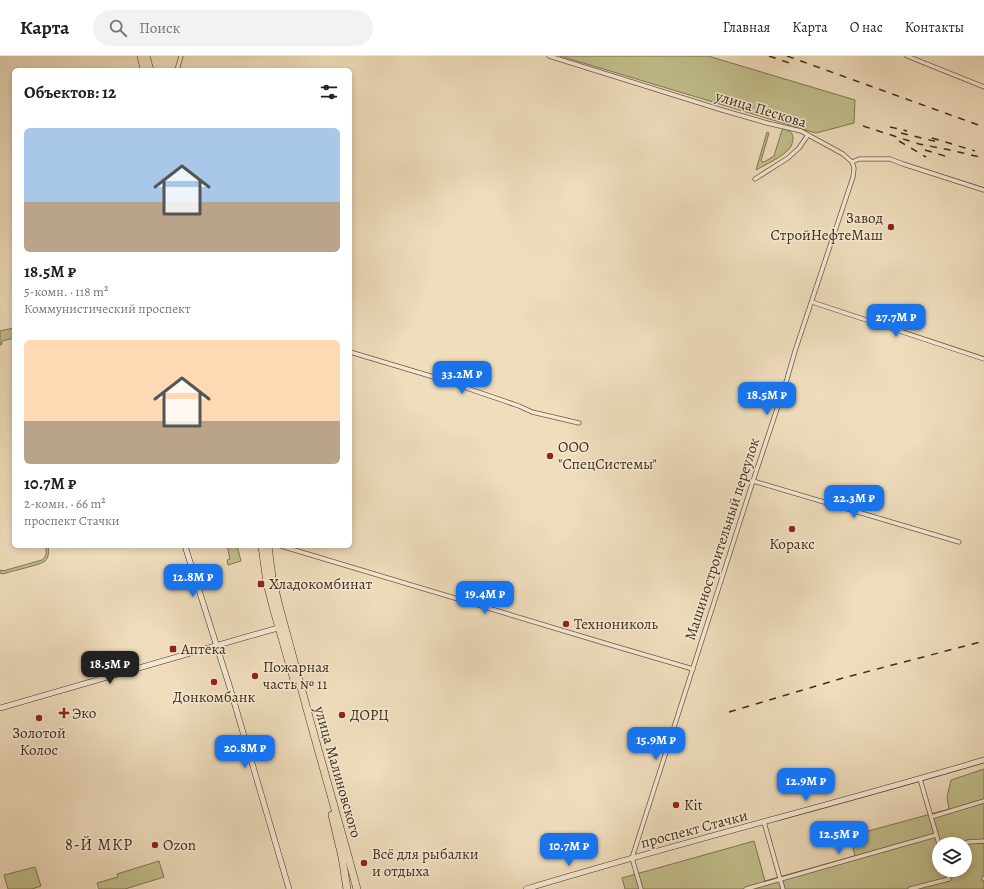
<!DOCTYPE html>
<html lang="ru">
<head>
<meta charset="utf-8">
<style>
	:root { --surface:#fff; --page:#f2f2f2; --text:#202124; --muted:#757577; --line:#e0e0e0; --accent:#1a73e8 }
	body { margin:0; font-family:Alegreya,serif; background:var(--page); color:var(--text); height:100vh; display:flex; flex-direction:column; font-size:15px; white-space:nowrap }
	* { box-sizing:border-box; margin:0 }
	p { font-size:13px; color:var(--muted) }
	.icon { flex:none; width:22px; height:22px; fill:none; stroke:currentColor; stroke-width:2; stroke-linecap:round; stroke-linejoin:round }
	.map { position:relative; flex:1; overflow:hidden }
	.drawer { position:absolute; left:12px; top:12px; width:340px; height:480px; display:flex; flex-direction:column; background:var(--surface); border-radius:6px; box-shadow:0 2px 6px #0003 }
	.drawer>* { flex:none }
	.buttons { position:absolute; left:932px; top:781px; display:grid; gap:8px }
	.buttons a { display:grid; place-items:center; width:40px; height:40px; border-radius:50%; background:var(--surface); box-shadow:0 2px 6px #0003; font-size:20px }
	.price { position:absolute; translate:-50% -34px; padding:0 9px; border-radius:8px; background:var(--accent); color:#fff; font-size:13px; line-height:26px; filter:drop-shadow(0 1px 2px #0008) }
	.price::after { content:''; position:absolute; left:50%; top:24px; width:12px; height:9px; margin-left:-6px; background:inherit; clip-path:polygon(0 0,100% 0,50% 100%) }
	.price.selected { background:#222; color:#fff }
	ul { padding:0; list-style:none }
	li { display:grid; align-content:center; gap:8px; height:212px; padding:0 12px }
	li span { display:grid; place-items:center; height:124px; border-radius:6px; color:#555 }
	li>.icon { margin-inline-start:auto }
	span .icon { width:72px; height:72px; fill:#fffc; stroke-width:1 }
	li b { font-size:17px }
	h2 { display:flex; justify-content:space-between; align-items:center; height:48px; padding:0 12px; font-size:17px }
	header { display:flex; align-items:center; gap:24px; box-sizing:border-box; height:56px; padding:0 20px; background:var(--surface); border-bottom:1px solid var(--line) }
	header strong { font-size:19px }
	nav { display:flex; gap:22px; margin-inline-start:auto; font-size:14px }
	.search { width:280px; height:36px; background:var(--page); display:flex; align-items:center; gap:10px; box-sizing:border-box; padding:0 14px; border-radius:22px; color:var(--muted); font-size:15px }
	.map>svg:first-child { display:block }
</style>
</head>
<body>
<header>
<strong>Карта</strong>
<div class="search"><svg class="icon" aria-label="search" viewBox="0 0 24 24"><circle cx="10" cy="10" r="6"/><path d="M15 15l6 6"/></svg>Поиск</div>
<nav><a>Главная</a><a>Карта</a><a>О нас</a><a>Контакты</a></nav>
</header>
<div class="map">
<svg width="984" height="833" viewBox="0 0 984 833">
	<rect width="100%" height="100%" fill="#efddbc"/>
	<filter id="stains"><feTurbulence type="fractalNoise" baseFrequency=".005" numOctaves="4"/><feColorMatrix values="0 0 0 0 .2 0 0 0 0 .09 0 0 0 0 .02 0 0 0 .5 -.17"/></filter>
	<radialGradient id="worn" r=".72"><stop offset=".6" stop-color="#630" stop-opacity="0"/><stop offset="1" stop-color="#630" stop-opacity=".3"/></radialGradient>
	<g fill="#c1bf8b" stroke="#807655" fill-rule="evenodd">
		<path d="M560,0H708L855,44L854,67L816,77Z"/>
		<path d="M784,73C789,74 792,76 793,81C793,85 792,90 789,93C782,101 765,109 756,114L767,76L769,77L761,105L764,106L774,100L782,74Z"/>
		<path d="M14,272V282L2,285V288L0,289V275Z"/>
		<path d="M45,490H48C49,495 49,501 45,505C41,509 11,515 3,518L0,517V514L3,515L42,504C47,500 47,495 45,490Z"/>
		<path d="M227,490H237L241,505L228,509L227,504L230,503Z"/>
		<path d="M984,713V833H625L622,822L754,785L765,825L855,800L850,780L949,753L947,741L951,724ZM939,788H965V814H939Z"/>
		<path d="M159,805L164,821L125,833H99L97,827L118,821L117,818Z"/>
		<path d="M35,811L41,830L32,833H8L4,819Z"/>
	</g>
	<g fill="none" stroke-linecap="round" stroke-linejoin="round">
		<g stroke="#6c5846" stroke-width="5">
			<g id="street">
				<path d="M549,0L722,54L767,67L801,75L843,98L852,106L859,103H890L903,108L984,134"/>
				<path d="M907,0L984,31"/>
				<path d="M177,14L181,0"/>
				<path d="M755,123L788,102L799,92L808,79"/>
				<path d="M812,246L984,303"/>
				<path d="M350,296L437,322L519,350L532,356L579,367"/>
				<path d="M753,425L959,486"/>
				<path d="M281,490L611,589L693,613"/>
				<path d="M920,723L939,788"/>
				<path d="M931,761L984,745"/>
				<path d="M764,766L783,833"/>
				<path d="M961,788L968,786L984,785"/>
				<path d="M984,823V822"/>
				<path d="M641,833L632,802L753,425L787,323L795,295L853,121L854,112L852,106"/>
				<path d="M746,833L936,779"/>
				<path d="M910,833L949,823L947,814"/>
			</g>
		</g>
		<g stroke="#402c1f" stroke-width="6">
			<g id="secondary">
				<path d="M185,490L230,632L289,833"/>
				<path d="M0,652L281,571"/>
				<path d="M526,833C678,787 832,749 984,704"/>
			</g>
		</g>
		<g stroke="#402c1f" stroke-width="8">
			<g id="highway">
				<path d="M141,0L144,14"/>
				<path d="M146,0L150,14"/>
				<path d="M262,490L267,527L273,551L294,624"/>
				<path d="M268,490L272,521L279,550L311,668L348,800L357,833"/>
				<path d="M332,759L342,801L347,833"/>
			</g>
		</g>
		<use href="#street" stroke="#f5e9d3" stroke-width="3.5"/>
		<use href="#secondary" stroke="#f5e9d3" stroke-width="5"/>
		<use href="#highway" stroke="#efddbc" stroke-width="7"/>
		<g stroke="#402c1f" stroke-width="1.5" stroke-dasharray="7 7" stroke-linecap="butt">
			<path d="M769,0L795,9"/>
			<path d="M787,0L984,71"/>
			<path d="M863,70L919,88L950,94L984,102"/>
			<path d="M890,71L907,75"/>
			<path d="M901,77L938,86"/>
			<path d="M932,82L975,95"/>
			<path d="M899,85L926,101"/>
			<path d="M925,94L948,101"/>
			<path d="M729,656L843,622L984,585"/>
		</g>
	</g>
	<g fill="#8f2418" stroke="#f5e9d3" stroke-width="1.5">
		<circle cx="891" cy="171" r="4"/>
		<circle cx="550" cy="400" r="4"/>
		<circle cx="792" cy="473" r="4"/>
		<rect x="257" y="524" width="8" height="8" rx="2"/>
		<circle cx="566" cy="568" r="4"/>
		<rect x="169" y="589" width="8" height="8" rx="2"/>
		<circle cx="255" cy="620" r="4"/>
		<circle cx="214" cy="626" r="4"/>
		<path d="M62 651h4v4h4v4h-4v4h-4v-4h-4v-4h4z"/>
		<circle cx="342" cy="659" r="4"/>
		<circle cx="39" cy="662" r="4"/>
		<circle cx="676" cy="749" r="4"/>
		<circle cx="155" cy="789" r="4"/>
		<circle cx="364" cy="807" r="4"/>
	</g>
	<g text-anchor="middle" stroke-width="3" stroke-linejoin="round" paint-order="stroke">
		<g font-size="15" fill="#402c1f" stroke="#f5e9d3">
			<text transform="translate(761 53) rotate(17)" y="5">улица Пескова</text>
			<text transform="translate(722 483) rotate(-72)" y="5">Машиностроительный переулок</text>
			<text transform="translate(338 716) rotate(74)" y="5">улица Малиновского</text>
			<text transform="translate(694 773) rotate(-15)" y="5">проспект Стачки</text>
		</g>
		<g font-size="15" fill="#402c1f" stroke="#f5e9d3" text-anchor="start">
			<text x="883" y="167" text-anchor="end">Завод<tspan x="883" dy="17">СтройНефтеМаш</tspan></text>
			<text x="558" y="396">ООО<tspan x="558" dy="17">"СпецСистемы"</tspan></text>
			<text x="792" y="493" text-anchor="middle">Коракс</text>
			<text x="269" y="533">Хладокомбинат</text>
			<text x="574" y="573">Технониколь</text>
			<text x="181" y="598">Аптека</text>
			<text x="263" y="616">Пожарная<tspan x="263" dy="17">часть № 11</tspan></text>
			<text x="214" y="646" text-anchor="middle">Донкомбанк</text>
			<text x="72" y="662">Эко</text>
			<text x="350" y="664">ДОРЦ</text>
			<text x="39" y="682" text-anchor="middle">Золотой<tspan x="39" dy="17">Колос</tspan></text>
			<text x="684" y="754">Kit</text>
			<text x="163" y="794">Ozon</text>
			<text x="372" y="803">Всё для рыбалки<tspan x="372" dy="17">и отдыха</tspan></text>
		</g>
		<g font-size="16" letter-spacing="1" fill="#402c1f" stroke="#f5e9d3">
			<text x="99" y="794">8-Й МКР</text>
		</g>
	</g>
	<rect width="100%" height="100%" filter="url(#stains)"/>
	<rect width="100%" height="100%" fill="url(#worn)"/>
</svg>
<div class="buttons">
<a><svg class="icon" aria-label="layers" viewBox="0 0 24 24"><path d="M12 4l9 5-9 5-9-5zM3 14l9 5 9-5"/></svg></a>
</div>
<b class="price" style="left:896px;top:282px">27.7M ₽</b>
<b class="price" style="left:462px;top:339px">33.2M ₽</b>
<b class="price" style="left:767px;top:360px">18.5M ₽</b>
<b class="price" style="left:854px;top:463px">22.3M ₽</b>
<b class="price" style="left:193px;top:542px">12.8M ₽</b>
<b class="price" style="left:485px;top:559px">19.4M ₽</b>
<b class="price selected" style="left:110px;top:629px">18.5M ₽</b>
<b class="price" style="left:656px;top:705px">15.9M ₽</b>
<b class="price" style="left:245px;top:713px">20.8M ₽</b>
<b class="price" style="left:806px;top:746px">12.9M ₽</b>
<b class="price" style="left:839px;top:799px">12.5M ₽</b>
<b class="price" style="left:569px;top:811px">10.7M ₽</b>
<section class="drawer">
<h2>Объектов: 12<svg class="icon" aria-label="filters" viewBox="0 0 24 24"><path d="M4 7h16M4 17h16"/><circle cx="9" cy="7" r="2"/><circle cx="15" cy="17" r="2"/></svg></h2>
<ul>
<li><span style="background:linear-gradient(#a9c7e8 60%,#b9a48a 0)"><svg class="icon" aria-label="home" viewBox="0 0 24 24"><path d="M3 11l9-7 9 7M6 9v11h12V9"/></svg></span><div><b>18.5M ₽</b><p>5-комн. · 118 m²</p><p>Коммунистический проспект</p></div></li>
<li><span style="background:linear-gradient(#ffd9b3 65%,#b9a48a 0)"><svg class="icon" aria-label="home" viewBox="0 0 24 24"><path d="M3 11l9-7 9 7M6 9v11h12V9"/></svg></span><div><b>10.7M ₽</b><p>2-комн. · 66 m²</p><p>проспект Стачки</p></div></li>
</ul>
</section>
</div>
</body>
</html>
